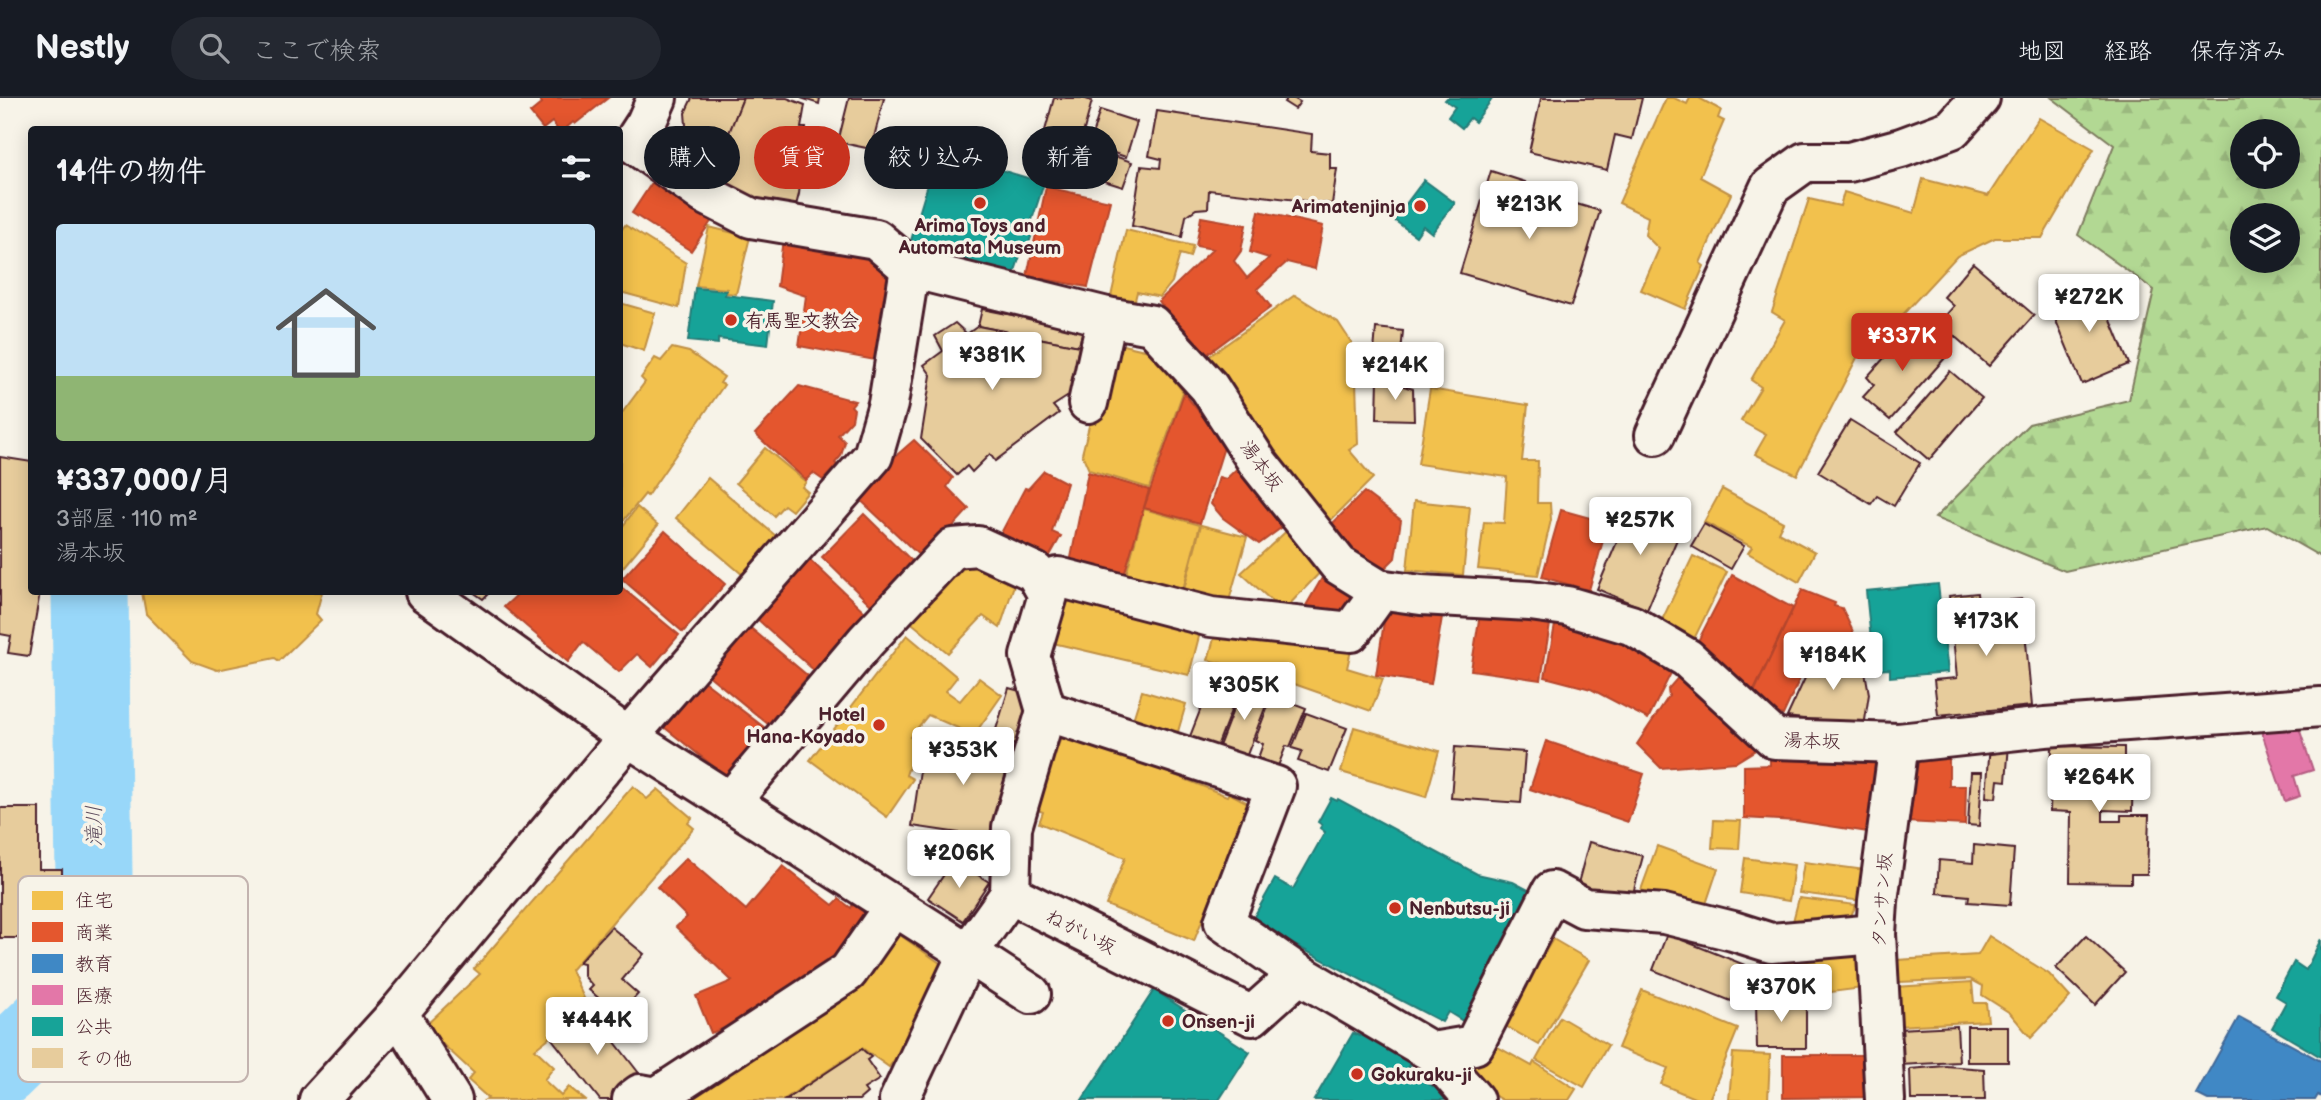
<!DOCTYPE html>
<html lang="ja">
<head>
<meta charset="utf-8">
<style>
	:root { --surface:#171b24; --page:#242831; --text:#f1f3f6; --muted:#9ea1a6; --line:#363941; --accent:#c8321e }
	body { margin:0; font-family:"Balsamiq Sans","Klee One",sans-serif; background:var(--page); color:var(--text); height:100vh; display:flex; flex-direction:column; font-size:26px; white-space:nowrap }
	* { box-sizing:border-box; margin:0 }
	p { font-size:23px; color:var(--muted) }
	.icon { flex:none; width:38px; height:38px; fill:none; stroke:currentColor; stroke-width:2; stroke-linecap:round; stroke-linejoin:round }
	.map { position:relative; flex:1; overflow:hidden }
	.side { position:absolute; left:28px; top:28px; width:595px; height:469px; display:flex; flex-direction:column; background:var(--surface); border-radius:7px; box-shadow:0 4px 18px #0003 }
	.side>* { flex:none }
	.guide { position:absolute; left:644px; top:28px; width:665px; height:63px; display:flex; gap:14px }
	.tools { position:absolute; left:2230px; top:21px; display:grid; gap:14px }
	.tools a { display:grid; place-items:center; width:70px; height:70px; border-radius:50%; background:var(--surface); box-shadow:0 4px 18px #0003; font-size:35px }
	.price { position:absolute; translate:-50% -60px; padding:0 16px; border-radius:7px; background:#fff; color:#222; font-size:23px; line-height:46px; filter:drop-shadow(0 2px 4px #0008) }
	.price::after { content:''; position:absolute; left:50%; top:42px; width:21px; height:16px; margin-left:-10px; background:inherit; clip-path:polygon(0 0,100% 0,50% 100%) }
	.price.current { background:var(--accent); color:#fff }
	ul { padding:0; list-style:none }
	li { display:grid; align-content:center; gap:14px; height:371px; padding:0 28px }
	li+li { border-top:2px solid var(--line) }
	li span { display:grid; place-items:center; height:217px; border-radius:7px; color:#555 }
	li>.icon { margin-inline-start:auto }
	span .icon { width:126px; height:126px; fill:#fffc; stroke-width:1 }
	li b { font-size:30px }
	h2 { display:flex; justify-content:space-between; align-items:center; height:84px; padding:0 28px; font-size:30px }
	.tag { padding:0 24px; border-radius:32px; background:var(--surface); box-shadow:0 4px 18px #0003; font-size:24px; line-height:63px }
	.tag.current { background:var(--accent); color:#fff }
	header { display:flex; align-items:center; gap:42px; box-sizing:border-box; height:98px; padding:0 35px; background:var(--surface); border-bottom:2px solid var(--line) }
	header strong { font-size:33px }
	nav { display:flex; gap:38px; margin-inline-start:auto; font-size:24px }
	.search { width:490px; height:63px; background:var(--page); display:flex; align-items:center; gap:18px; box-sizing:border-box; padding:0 24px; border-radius:38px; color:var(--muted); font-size:26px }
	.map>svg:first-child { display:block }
</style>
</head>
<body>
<header>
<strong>Nestly</strong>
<div class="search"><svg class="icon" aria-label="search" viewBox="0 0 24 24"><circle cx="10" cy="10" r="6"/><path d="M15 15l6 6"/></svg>ここで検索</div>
<nav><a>地図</a><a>経路</a><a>保存済み</a></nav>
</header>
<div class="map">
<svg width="2321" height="1002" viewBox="0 0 2321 1002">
	<defs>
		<pattern id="forest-firs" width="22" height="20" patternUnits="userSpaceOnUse" patternTransform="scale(1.75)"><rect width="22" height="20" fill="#b2d893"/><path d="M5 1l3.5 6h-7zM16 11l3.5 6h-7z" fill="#9bb97f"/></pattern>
	</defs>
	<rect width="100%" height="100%" fill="#f7f3e8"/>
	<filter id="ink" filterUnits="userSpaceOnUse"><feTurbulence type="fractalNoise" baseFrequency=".0143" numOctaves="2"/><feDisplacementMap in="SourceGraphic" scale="14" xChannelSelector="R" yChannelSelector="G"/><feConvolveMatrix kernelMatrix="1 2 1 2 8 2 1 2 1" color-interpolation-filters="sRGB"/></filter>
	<g filter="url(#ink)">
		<path fill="url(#forest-firs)" stroke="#7e7c5f" stroke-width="2" fill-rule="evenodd" d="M2052,0H2321V459L2267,428L2065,473L1935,420L2029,326L2129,302L2154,192L2078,137L2114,47ZM2242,33H2287V79H2242ZM2242,117H2287V163H2242Z"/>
		<g fill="#f2c14e" stroke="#c09044" stroke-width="2">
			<path d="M1666,0H1674L1687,6L1690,0H1699L1721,12L1718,20L1724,23L1700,79L1731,96L1700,165L1704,168L1685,211L1641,192L1659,151L1645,137L1648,119L1619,105Z"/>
			<path d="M2039,20L2094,51L2042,140H1995L1957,158L1894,226L1880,252L1864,246L1797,377L1755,356L1766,337L1741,323L1761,289L1751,282L1785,222L1772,214L1809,101L1840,108L1844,94L1914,115L1923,81L1988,98Z"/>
			<path d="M625,127L686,165L679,210L620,194V134Z"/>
			<path d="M709,129L750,139L736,196L727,195V191L696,188Z"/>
			<path d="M1126,132L1193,148L1190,159L1180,156L1172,184L1160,199L1137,194L1133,210L1110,203Z"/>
			<path d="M1295,197L1338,224L1355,250L1358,346L1349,352L1373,380L1320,433L1204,262Z"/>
			<path d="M620,205L655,215L644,253L620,245Z"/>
			<path d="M1110,244L1153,254L1183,294L1149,390L1089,372L1082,356Z"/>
			<path d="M672,250L689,254L724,279L720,285L724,287L647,398L645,396L620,427V313L622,315L645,284L641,280L655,260L661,263Z"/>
			<path d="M1430,291L1528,307L1522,363H1538L1537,405H1550L1551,422L1538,477L1478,471L1484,424L1504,425L1507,379L1418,366Z"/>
			<path d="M765,350L806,384L802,389L808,394L792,413L784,407L774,418L736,385Z"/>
			<path d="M708,380L776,438L743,477L676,420Z"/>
			<path d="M1722,391L1783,424L1778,434L1815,454L1799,484L1748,455L1752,449L1704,424Z"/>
			<path d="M1414,403L1470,409L1463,477L1407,472Z"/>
			<path d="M637,409L658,427L620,473V432Z"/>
			<path d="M1144,411L1200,427L1181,499L1124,484Z"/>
			<path d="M1201,427L1247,439L1227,510L1182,499Z"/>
			<path d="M1293,427L1330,464L1283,513L1241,475Z"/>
			<path d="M966,454L1015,484L1000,530L983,518L948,555L902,517Z"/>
			<path d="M1693,458L1727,474L1693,543L1660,526Z"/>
			<path d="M1067,493L1202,527L1189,577L1053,545Z"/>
			<path d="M142,494H322L316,516L321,522L279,563L275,560L217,572L192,563L146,516Z"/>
			<path d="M1219,523L1351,552L1347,570L1383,581L1371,613L1280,581L1208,562Z"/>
			<path d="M907,537L957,579L946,593L960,603L979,580L1002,597L974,637L928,617L910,639L918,644L906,677L913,681L887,719L810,662Z"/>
			<path d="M1142,593L1186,606L1175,644L1130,631Z"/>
			<path d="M1354,629L1439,653L1426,699L1341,674Z"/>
			<path d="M1064,633L1227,698L1229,695L1248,705L1194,843L1106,807L1125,760L1039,725L1043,714L1033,710Z"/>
			<path d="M633,688L647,701L658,691L692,720L688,725L694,730L571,872L588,909L535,951L554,969L544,982L561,998L569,989L585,1002H485L488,1000L468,982L474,975L424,929L480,876L474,871Z"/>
			<path d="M1714,722L1741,723L1739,751L1712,750Z"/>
			<path d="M1657,748L1718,770L1703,815L1641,792Z"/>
			<path d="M1745,760L1794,767L1789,803L1740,795Z"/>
			<path d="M1804,764L1866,772L1862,803L1799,795Z"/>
			<path d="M1799,800L1856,807L1841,838L1791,831Z"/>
			<path d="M894,833L950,872L907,933L912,938L889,969L862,950L783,1002H686Z"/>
			<path d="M1989,838L2049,876L2070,899L2031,940L2010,915L1982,897L1983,888L1970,881L1899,884L1897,862L1978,857Z"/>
			<path d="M1553,841L1589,862L1539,947L1502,926Z"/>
			<path d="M1868,848L1871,889L1800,898L1799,894L1762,892L1768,849Z"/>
			<path d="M1972,884L1974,905H1986L1988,923L1897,928L1895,889Z"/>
			<path d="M1642,892L1738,931L1709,1002H1699L1661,986L1668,970L1618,950Z"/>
			<path d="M1560,919L1608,947L1584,989L1536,962Z"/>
			<path d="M1487,943L1532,968L1534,964L1576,991L1569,1002H1502L1487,993L1489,988L1468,976Z"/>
			<path d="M1733,955L1770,957L1768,1002H1729Z"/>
		</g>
		<g fill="#e4572e" stroke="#b6462d" stroke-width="2">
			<path d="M541,0H608L575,26L573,24L564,32H558L552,24L543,31L530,15L542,5L539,1Z"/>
			<path d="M657,77L716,116L691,153L632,115Z"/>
			<path d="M1046,89L1110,103L1088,189L1027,178Z"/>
			<path d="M1259,113L1323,128L1315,171L1287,164L1257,191L1271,209L1202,260L1159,203L1213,151L1196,148L1201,119L1246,127L1241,153L1234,163L1247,180L1269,160L1250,154Z"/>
			<path d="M783,141L879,156L896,188L881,259L875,262L799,248L806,198L777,188Z"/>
			<path d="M799,288L855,303L851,308L854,311L852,322L838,337L845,344L841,358L835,365L837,367L823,382L813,375L806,382L755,336Z"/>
			<path d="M1184,295L1225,346L1200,425L1144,410Z"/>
			<path d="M914,342L953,380L947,389L969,411L923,461L853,395Z"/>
			<path d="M1248,360L1292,422L1259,446L1223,420L1211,406L1219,379L1226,381Z"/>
			<path d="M1044,373L1067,385L1052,434L1061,438L1048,461L1000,437L1025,390L1028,391Z"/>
			<path d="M1088,374L1149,392L1122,484L1069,470Z"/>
			<path d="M1364,394L1401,422L1395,460L1376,479L1322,436Z"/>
			<path d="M1561,412L1608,425L1589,492L1542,479Z"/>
			<path d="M864,416L916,467L874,510L822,459Z"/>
			<path d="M665,433L725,486L683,534L622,481Z"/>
			<path d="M808,460L866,515L817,575L755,519Z"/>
			<path d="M1329,468L1370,494L1346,530L1297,523Z"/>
			<path d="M1732,477L1793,510L1751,599L1705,565L1712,555L1696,547Z"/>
			<path d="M620,488L679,537L652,569L637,556L619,574L583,544L568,564L504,509L520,494H580L583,496L585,494H620Z"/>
			<path d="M1802,492L1835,505L1834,508L1842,510L1862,553L1817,543L1783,617L1749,605Z"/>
			<path d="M1482,503L1552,514L1541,582L1471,572Z"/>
			<path d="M1387,504L1443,513L1431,586L1376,577Z"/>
			<path d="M1557,517L1676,565L1648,621L1591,591L1545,579Z"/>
			<path d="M747,527L808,578L768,626L706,575Z"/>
			<path d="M1683,574L1765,646L1736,664L1661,670L1637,646L1669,598L1668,591Z"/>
			<path d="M701,581L765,630L727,679L664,629Z"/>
			<path d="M1546,643L1644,676L1628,724L1530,691Z"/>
			<path d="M1949,654V688H1966L1965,727L1906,724L1915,655Z"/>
			<path d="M1770,658H1882L1875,735L1797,723L1744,720V668L1770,667Z"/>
			<path d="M686,760L746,812L783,768L833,807L839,801L851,810L853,806L874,822L803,893L768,914L711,935L696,898L732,883L676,829L687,819L657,789Z"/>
			<path d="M1783,957H1876V999L1783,1000Z"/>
		</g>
		<path fill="#3f88c5" stroke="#426897" stroke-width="2" d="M2239,919L2321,963V999L2318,997L2315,1002H2208L2196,996Z"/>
		<path fill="#e377a8" stroke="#b55d82" stroke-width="2" d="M2296,621L2313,672L2294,678L2300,698L2285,703L2261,632Z"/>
		<g fill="#17a398" stroke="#267b77" stroke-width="2">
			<path d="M1447,0H1490L1492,1L1475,24L1470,20L1462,30L1448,19L1455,9L1445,2Z"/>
			<path d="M938,53L1044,85L1031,125L1035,127L1027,151L1023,149L1013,179L909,149Z"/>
			<path d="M1424,82L1455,105L1432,135L1423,128L1416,138L1394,122Z"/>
			<path d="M695,190L726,193L725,197L773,203L768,247L718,241V246L688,243Z"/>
			<path d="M1938,486L1948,574L1890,579V571L1874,572L1866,493Z"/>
			<path d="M1331,700L1337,703L1338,701L1477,776L1513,784L1538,797L1471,928L1448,914L1442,924L1251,824L1275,781L1293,791L1325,734L1320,730L1322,727L1318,724Z"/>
			<path d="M2321,841V959L2272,930L2286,904L2276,898L2294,864L2306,872Z"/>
			<path d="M1154,892L1250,954L1219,1002H1082Z"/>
			<path d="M1365,931L1414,960L1406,973L1456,1002H1314L1353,935L1360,938Z"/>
		</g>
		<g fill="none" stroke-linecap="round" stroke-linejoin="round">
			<path stroke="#98d7f9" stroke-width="77" d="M0,971L63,910L90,848L94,778L90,494"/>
		</g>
		<g fill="#e7cc9c" stroke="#4a1f2b" stroke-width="2">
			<path d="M692,0H743L716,68L698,58L687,39L685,15Z"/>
			<path d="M743,0H787L805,7L801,30H806L799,96L793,119L740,100L743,94L711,80Z"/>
			<path d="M801,0H820L819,6Z"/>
			<path d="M849,0H884L871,51L838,44Z"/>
			<path d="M1054,0H1083L1092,3L1074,68L1038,58Z"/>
			<path d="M1287,0H1293L1300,4L1295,11L1284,4Z"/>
			<path d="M1541,0H1642L1632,41L1615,37L1607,72L1529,54Z"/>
			<path d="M1100,12L1137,24L1126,59L1089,47Z"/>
			<path d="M1157,13L1312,36L1311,53L1330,55V71H1337L1332,106L1209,92L1208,110L1196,111L1186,118L1182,139L1132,128L1141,68L1160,70L1161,61L1149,58Z"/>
			<path d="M1088,49L1132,64L1123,89L1079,75Z"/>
			<path d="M1491,73L1525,84L1523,90L1600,113L1571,208L1460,175Z"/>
			<path d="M1973,165L2034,217L1989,268L1939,225L1954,208L1944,199Z"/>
			<path d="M2096,186L2129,266L2082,286L2049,206Z"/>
			<path d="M982,211L1083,231L1079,248L978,228Z"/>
			<path d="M955,225L967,236L978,228L1079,248L1070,297L1053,308L1059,315L995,363L990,356L972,374L967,368L957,377L921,341L931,277L924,267L943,253L935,238Z"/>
			<path d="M1376,230L1403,233L1400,267L1373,265Z"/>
			<path d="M1911,230L1945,260L1890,322L1863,299L1874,287L1867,279Z"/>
			<path d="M1950,273L1982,300L1929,362L1897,334Z"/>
			<path d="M1378,280L1413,291L1414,322L1377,321Z"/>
			<path d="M1850,322L1920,365L1894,408L1877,398L1871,406L1818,374Z"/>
			<path d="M0,359L32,364V494H40L29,558L8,555L11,538L0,536Z"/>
			<path d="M1633,406L1683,427L1647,512L1597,491Z"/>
			<path d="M1704,426L1744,448L1731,471L1691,448Z"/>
			<path d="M473,494H490L483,501Z"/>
			<path d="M1977,495L1978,505L2022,501L2032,608L1938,617L1934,582L1957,580L1949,498Z"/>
			<path d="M1817,554L1863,562L1869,596L1864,629L1787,619Z"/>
			<path d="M1214,577L1241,587L1216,651L1189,641Z"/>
			<path d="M1243,586L1270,597L1245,662L1218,651Z"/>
			<path d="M1009,590L1038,598L1023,649L993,641Z"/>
			<path d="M1272,597L1306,610L1290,649L1286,648L1278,668L1258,660L1263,646L1255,642Z"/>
			<path d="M1306,615L1347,630L1329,674L1298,663L1302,653L1292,650Z"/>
			<path d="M925,638L1014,651L999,741L912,728Z"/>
			<path d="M1990,646L2009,647L2006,683L1998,682L1996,700L1986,699Z"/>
			<path d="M2052,648L2124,649V665H2133L2132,713L2103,712V723H2121V717H2149L2147,776H2131V785L2070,784L2071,714L2050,713Z"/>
			<path d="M1455,649L1525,654L1521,705L1451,700Z"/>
			<path d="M1971,674H1982L1979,728L1968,727Z"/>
			<path d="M0,710H39V771H62V828H27V840H0Z"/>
			<path d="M1589,744L1643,758L1630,807L1576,793Z"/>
			<path d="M1974,747L2014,751L2010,807L1968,804L1969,798L1937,795L1939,762L1973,765Z"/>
			<path d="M954,762L989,784L963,823L928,800Z"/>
			<path d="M611,829L644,856L622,882L638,896L619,917L589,892L593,888L584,878V865L579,864Z"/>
			<path d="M1667,836L1745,867L1731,903L1653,872Z"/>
			<path d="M2086,838L2125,874L2095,907L2056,870Z"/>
			<path d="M1756,903H1806V950H1757Z"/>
			<path d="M590,912L642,979L612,1002H600L552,941Z"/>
			<path d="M1957,928L1959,964L1899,967L1898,931Z"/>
			<rect x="1967" y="928" width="41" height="36"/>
			<path d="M862,951L871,959L867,962L880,981L864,991L867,995L859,1002H785Z"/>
			<path d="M1946,968L1984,971L1985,1002H1911L1910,971Z"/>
		</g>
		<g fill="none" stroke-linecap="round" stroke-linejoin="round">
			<g stroke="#4a1f2b" stroke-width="44">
				<g id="minor">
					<path d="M633,45L704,96L751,120L876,141L910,170L1107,219L1152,227L1209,289L1258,365L1339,467L1378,491L1421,497L1530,503L1567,508L1631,527L1687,560L1775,641L1899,645L2045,629L2321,609"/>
					<path d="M633,45L646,25L657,0"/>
					<path d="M1088,305L1107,219"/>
					<path d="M1655,337L1770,89L1805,64H1849L1901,50L1952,31L1980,0"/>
					<path d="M1042,486L1058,479L1211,519L1351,534L1374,502L1378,491"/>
					<path d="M425,494L628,639L968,855L1010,796L1252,918L1299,876L1432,954L1474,1002"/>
					<path d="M1046,613L1276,688L1224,824L1299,876"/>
					<path d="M730,704L866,543L953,450L978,448L1035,474L1048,497L1030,558L1046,613L1012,729L1010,796"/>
					<path d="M398,915L452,1002"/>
					<path d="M1432,954L1474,947L1552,793L1584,810L1664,816L1733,833L1771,845L1876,836"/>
					<path d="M319,1002L398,915L628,639L873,358L888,306L910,170"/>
					<path d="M632,1002L640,996L657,999L848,874L894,808"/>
					<path d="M899,1002L968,855L1031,896"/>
					<path d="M1885,1002L1876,836L1878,803L1899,645"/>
				</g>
			</g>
			<use href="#minor" stroke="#f7f3e8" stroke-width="38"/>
		</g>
	</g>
	<g fill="#c8321e" stroke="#f7f3e8" stroke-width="2.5">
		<circle cx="980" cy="105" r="7"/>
		<circle cx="1420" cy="108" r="7"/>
		<circle cx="731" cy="222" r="7"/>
		<circle cx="879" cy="627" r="7"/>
		<circle cx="1395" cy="810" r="7"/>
		<circle cx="1168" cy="923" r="7"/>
		<circle cx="1357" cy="976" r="7"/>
	</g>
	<g text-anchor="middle" stroke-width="7" stroke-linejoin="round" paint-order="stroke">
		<g font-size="19" font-weight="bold" fill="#4a1f2b" stroke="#f7f3e8" text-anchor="start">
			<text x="1406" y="115" text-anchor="end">Arimatenjinja</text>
			<text x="980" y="134" text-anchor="middle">Arima Toys and<tspan x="980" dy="22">Automata Museum</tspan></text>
			<text x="745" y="229">有馬聖文教会</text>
			<text x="865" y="623" text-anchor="end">Hotel<tspan x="865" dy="22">Hana-Koyado</tspan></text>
			<text x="1409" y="817">Nenbutsu-ji</text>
			<text x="1182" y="930">Onsen-ji</text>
			<text x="1371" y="983">Gokuraku-ji</text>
		</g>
		<g font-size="19" fill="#4a1f2b" stroke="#f7f3e8">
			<text transform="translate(1262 367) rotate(54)" y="7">湯本坂</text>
			<text transform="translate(1812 642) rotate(2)" y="7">湯本坂</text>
			<text transform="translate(1881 802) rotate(-86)" y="7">タンサン坂</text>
			<text transform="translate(1081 833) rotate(27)" y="7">ねがい坂</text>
		</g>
		<g font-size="21" font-style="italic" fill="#5e4d5e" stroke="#f7f3e8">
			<text transform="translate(94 728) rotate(-91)" y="7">滝川</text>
		</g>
	</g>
	<rect x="18" y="778" width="230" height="206" rx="10" fill="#f7f3e8" stroke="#c3b3af" stroke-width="2"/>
	<rect x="32" y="793" width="31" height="19" fill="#f2c14e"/>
	<rect x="32" y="824" width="31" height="20" fill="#e4572e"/>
	<rect x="32" y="856" width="31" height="19" fill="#3f88c5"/>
	<rect x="32" y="887" width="31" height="20" fill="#e377a8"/>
	<rect x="32" y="919" width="31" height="19" fill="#17a398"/>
	<rect x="32" y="950" width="31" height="20" fill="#e7cc9c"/>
	<g font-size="19" fill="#4a1f2b">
		<text x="75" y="809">住宅</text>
		<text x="75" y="841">商業</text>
		<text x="75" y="872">教育</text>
		<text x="75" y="904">医療</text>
		<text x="75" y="935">公共</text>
		<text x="75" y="967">その他</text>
	</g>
</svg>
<div class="tools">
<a><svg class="icon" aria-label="locate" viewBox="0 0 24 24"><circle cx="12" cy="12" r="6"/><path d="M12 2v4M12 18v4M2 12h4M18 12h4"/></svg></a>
<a><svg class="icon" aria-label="layers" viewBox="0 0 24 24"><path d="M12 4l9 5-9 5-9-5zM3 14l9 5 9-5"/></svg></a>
</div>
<b class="price" style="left:1529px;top:143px">¥213K</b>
<b class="price" style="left:2089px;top:236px">¥272K</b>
<b class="price current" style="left:1902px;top:275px">¥337K</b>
<b class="price" style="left:992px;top:294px">¥381K</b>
<b class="price" style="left:1395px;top:304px">¥214K</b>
<b class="price" style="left:1640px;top:459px">¥257K</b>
<b class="price" style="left:1986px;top:560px">¥173K</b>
<b class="price" style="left:1833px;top:594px">¥184K</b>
<b class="price" style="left:1244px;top:624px">¥305K</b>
<b class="price" style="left:963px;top:689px">¥353K</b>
<b class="price" style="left:2099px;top:716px">¥264K</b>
<b class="price" style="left:959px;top:792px">¥206K</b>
<b class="price" style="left:1781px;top:926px">¥370K</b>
<b class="price" style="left:597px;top:959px">¥444K</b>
<div class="guide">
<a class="tag">購入</a>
<a class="tag current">賃貸</a>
<a class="tag">絞り込み</a>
<a class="tag">新着</a>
</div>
<section class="side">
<h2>14件の物件<svg class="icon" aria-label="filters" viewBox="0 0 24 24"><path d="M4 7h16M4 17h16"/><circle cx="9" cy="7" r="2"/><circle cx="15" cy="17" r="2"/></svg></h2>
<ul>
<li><span style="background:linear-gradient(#bfe0f5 70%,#8fb573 0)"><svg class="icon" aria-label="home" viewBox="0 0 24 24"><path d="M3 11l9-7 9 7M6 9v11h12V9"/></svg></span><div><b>¥337,000/月</b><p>3部屋 · 110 m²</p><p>湯本坂</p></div></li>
</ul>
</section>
</div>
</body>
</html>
